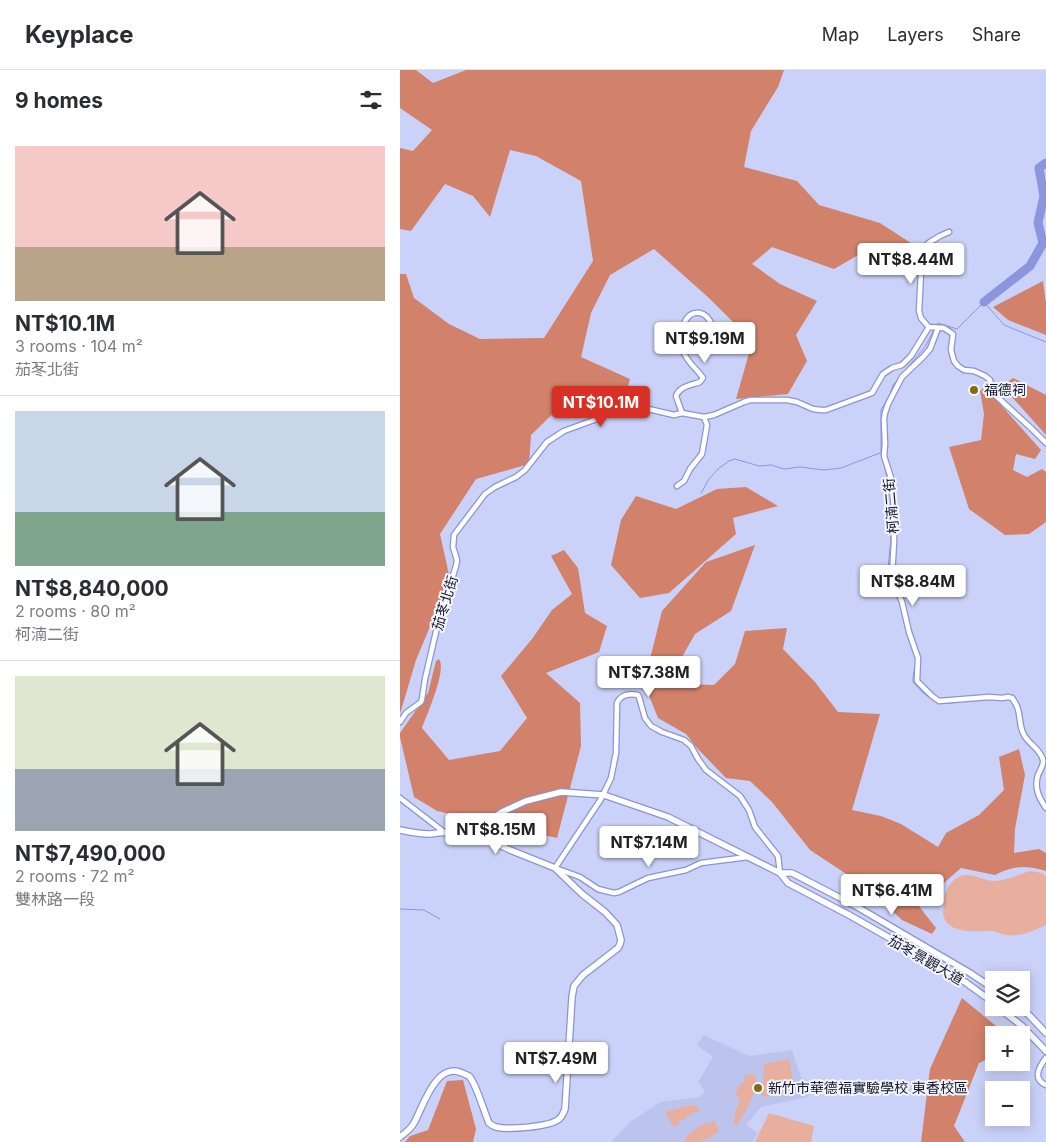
<!DOCTYPE html>
<html lang="en">
<head>
<meta charset="utf-8">
<style>
	:root { --surface:#fff; --page:#f2f2f3; --text:#2b2b33; --muted:#7c7c81; --line:#e1e1e2; --accent:#d93025 }
	body { margin:0; font-family:Inter,"Noto Sans TC",sans-serif; background:var(--page); color:var(--text); height:100vh; display:flex; flex-direction:column; font-size:19px; white-space:nowrap }
	* { box-sizing:border-box; margin:0 }
	p { font-size:16px; color:var(--muted) }
	.icon { flex:none; width:28px; height:28px; fill:none; stroke:currentColor; stroke-width:2; stroke-linecap:round; stroke-linejoin:round }
	.map { position:relative; flex:1; overflow:hidden }
	.side { display:flex; flex-direction:column; background:var(--surface); width:400px }
	.side>* { flex:none }
	.tools { position:absolute; left:585px; top:901px; display:grid; gap:10px }
	.tools a { display:grid; place-items:center; width:45px; height:45px; border-radius:0px; background:var(--surface); box-shadow:0 2px 12px #0003; font-size:25px }
	.price { position:absolute; translate:-50% -42px; padding:0 11px; border-radius:5px; background:#fff; color:#222; font-size:16px; line-height:32px; filter:drop-shadow(0 1px 2px #0008) }
	.price::after { content:''; position:absolute; left:50%; top:30px; width:15px; height:11px; margin-left:-8px; background:inherit; clip-path:polygon(0 0,100% 0,50% 100%) }
	.price.current { background:var(--accent); color:#fff }
	ul { padding:0; list-style:none }
	li { display:grid; align-content:center; gap:10px; height:265px; padding:0 15px }
	li+li { border-top:1px solid var(--line) }
	li span { display:grid; place-items:center; height:155px; border-radius:0px; color:#555 }
	li>.icon { margin-inline-start:auto }
	span .icon { width:90px; height:90px; fill:#fffc; stroke-width:1 }
	li b { font-size:21px }
	h2 { display:flex; justify-content:space-between; align-items:center; height:60px; padding:0 15px; font-size:21px }
	header { display:flex; align-items:center; gap:30px; box-sizing:border-box; height:70px; padding:0 25px; background:var(--surface); border-bottom:1px solid var(--line) }
	header strong { font-size:24px }
	nav { display:flex; gap:28px; margin-inline-start:auto; font-size:18px }
	main { display:flex; flex:1; min-height:0 }
	.map>svg:first-child { display:block }
</style>
</head>
<body>
<header>
<strong>Keyplace</strong>
<nav><a>Map</a><a>Layers</a><a>Share</a></nav>
</header>
<main>
<section class="side">
<h2>9 homes<svg class="icon" aria-label="filters" viewBox="0 0 24 24"><path d="M4 7h16M4 17h16"/><circle cx="9" cy="7" r="2"/><circle cx="15" cy="17" r="2"/></svg></h2>
<ul>
<li><span style="background:linear-gradient(#f6c9c9 65%,#b9a48a 0)"><svg class="icon" aria-label="home" viewBox="0 0 24 24"><path d="M3 11l9-7 9 7M6 9v11h12V9"/></svg></span><div><b>NT$10.1M</b><p>3 rooms · 104 m²</p><p>茄苳北街</p></div></li>
<li><span style="background:linear-gradient(#c9d6e8 65%,#7fa58c 0)"><svg class="icon" aria-label="home" viewBox="0 0 24 24"><path d="M3 11l9-7 9 7M6 9v11h12V9"/></svg></span><div><b>NT$8,840,000</b><p>2 rooms · 80 m²</p><p>柯湳二街</p></div></li>
<li><span style="background:linear-gradient(#dfe7d0 60%,#9aa5b1 0)"><svg class="icon" aria-label="home" viewBox="0 0 24 24"><path d="M3 11l9-7 9 7M6 9v11h12V9"/></svg></span><div><b>NT$7,490,000</b><p>2 rooms · 72 m²</p><p>雙林路一段</p></div></li>
</ul>
</section>
<div class="map">
<svg width="646" height="1072" viewBox="0 0 646 1072">
	<rect width="100%" height="100%" fill="#cbd2f9"/>
	<path fill="#bcc4ee" d="M304,965L349,986L392,980L401,1007L415,1015L407,1027L361,1037L346,1055L358,1063L352,1072H211L230,1052L260,1032L300,1027L305,1021L298,1012L313,987L297,975Z"/>
	<g fill="#e8ae9e">
		<path d="M629,801L642,803L646,806V855C633,861 620,867 606,865C601,864 596,861 591,861C576,861 546,865 543,843C543,839 544,835 544,831C545,821 550,811 559,807C569,801 582,810 593,811C604,811 619,805 629,801Z"/>
		<path d="M389,989L395,1020L362,1027L364,994Z"/>
		<path d="M345,1005H356C356,1026 348,1037 337,1055L334,1054L335,1043L340,1030L338,1026H334L341,1013L344,1012Z"/>
		<path d="M289,1035L296,1036L300,1042H293L291,1046L287,1045L284,1050H280L278,1055H275L274,1058L265,1042Z"/>
		<path d="M369,1043L414,1056L411,1072H355Z"/>
		<path d="M315,1051L319,1061C307,1071 300,1072 286,1072L284,1069C293,1059 301,1054 315,1051Z"/>
	</g>
	<g fill="#d2816a">
		<path d="M0,0H16L33,13L66,0H384L378,17L351,61L344,97L397,111L419,135L480,153L514,175L510,189L467,180L434,199L372,177L352,194L380,214L417,231L396,265L407,291L388,324L336,329L353,269L344,263L309,228L254,179L210,205L191,243L181,287L230,309L221,340L166,331L131,365L129,394L76,409L40,464L50,509L16,590L0,644V204H6L14,228L49,254L80,269L144,268L193,191L181,111L136,86L110,80L90,147L73,126L45,114L11,161L0,159V78L13,81L32,60L0,38Z"/>
		<path d="M643,211L646,233V265L608,250L593,237Z"/>
		<path d="M613,308L646,325V365L602,316Z"/>
		<path d="M585,317L641,380L635,389L616,384L613,400L627,407L642,399L646,402V452L629,464L605,465L569,439L549,377L581,370L584,344L580,321Z"/>
		<path d="M346,417L378,436L333,448L336,464L269,523L240,528L211,495L221,450L236,426L276,439L317,419Z"/>
		<path d="M355,475L331,541L295,564L278,594L284,614L314,615L335,594L345,561L387,558L383,579L415,612L438,642L480,644L452,740L481,746L501,754L538,777L546,763L579,745L604,720L599,687L619,679L625,705L615,759L614,783L639,779L646,783V801C626,795 614,795 595,805L561,798L538,818L515,831L536,858L532,864L502,850L469,819L410,780L372,732L350,711L326,708L297,678L286,664L258,648L248,623L250,589L262,541L306,492Z"/>
		<path d="M164,480L178,498L185,543L207,556L199,582L146,603L180,633L181,676L157,768L37,741L14,727L0,667V663L28,623L36,591L39,589C47,600 27,644 22,658L49,690L100,681L127,648L101,606L132,569L152,540L172,524L151,486Z"/>
		<path d="M562,928L607,965H594V986L579,993L554,1056L565,1072H521L530,999Z"/>
		<path d="M63,1010L76,1059L73,1072H5L10,1066L28,1060L47,1011Z"/>
	</g>
	<g fill="none" stroke-linecap="round" stroke-linejoin="round">
		<g stroke="#8b96de" stroke-width="1">
			<path d="M536,255L538,253L557,259L584,232L604,255L646,272"/>
			<path d="M502,304L525,277L535,258"/>
			<path d="M500,307L493,315L490,324L481,340V383L487,407L491,469L488,498L490,514L500,533"/>
			<path d="M301,423L309,409L318,399L329,391L335,389L359,396L371,395L384,399L400,397L424,400L441,398L480,383"/>
			<path d="M504,552L507,564L516,590L513,607V612L523,623L536,632L539,633"/>
			<path d="M543,633H553"/>
			<path d="M0,839L24,840L40,849"/>
		</g>
		<path stroke="#8b96de" stroke-width="9" d="M584,232L630,196L643,173L638,153L644,126L639,98L646,93"/>
		<g stroke="#8a94d1" stroke-width="7">
			<g id="minor">
				<path d="M549,162L540,166L530,172L522,179L520,190L521,202L519,241L521,248L526,254L529,257L544,258L553,264L551,280L554,291L558,296L564,300L574,301L585,306L590,310L594,324L632,359L646,373"/>
				<path d="M538,258L530,279L523,287L502,307L488,334L485,343L484,349L485,374L484,386L491,408L494,439V471L492,507L502,532L509,562L518,588L517,611L532,626L539,631L589,627L602,628L608,627L612,628C623,642 617,652 624,665C629,674 641,680 643,690C644,696 640,700 638,705C634,718 639,728 646,738"/>
				<path d="M267,259L275,273L282,281"/>
				<path d="M282,343L276,326C280,316 291,315 300,312L303,308C298,300 288,293 284,283C278,270 282,236 303,244C307,246 309,249 311,253C312,256 313,260 314,264"/>
				<path d="M277,416L284,411L290,399L302,384L307,355L304,347"/>
				<path d="M0,652L6,643L21,632L22,629L25,609L38,553L56,496L57,490L53,477L54,465L85,424L95,417L116,407L125,400L147,372L164,361L194,350L220,334L231,332L244,338L274,345L282,343L304,347L314,345L344,332L350,330H387L397,332L413,339L421,340H426L472,323L483,304L492,298L502,295L511,286L529,257"/>
				<path d="M0,728L44,762"/>
				<path d="M348,787L301,793L286,800L248,808L219,822L214,823L198,819L180,807L155,798L201,729L211,708L216,683L217,633C221,624 229,623 238,625L239,627L245,648L251,656L262,662L284,670L291,676L298,689L306,700L340,726L349,740L355,757L378,786L380,803"/>
				<path d="M646,988C639,997 632,1009 646,1015"/>
			</g>
		</g>
		<g stroke="#8a94d1" stroke-width="8">
			<g id="tertiary">
				<path d="M0,760C9,762 20,764 30,764C36,764 41,761 47,763H69L77,764L110,780L155,798L182,824L205,842L217,855L221,870L220,874L218,878L183,905L174,916L172,927L165,1039C163,1043 163,1046 159,1049C150,1057 108,1060 96,1057C93,1056 91,1055 89,1053C84,1042 76,1013 69,1006C68,1006 63,1003 62,1003C36,991 23,1037 14,1053C11,1059 5,1063 0,1067"/>
				<path d="M69,763L102,742L126,731L161,722L204,725L268,747L380,803L388,813L449,845L523,887L565,912L594,933"/>
				<path d="M380,803H392L454,835L570,903L594,919"/>
				<path d="M599,938L622,956L646,981"/>
				<path d="M619,938L629,945L646,963"/>
			</g>
		</g>
		<use href="#minor" stroke="#fff" stroke-width="4.5"/>
		<use href="#tertiary" stroke="#fff" stroke-width="5.5"/>
	</g>
	<g fill="#816d0a" stroke="#f4f5fc" stroke-width="2">
		<circle cx="574" cy="320" r="5"/>
		<circle cx="358" cy="1018" r="5"/>
	</g>
	<g text-anchor="middle" stroke-width="4" stroke-linejoin="round" paint-order="stroke">
		<g font-size="14" fill="#11142a" stroke="#f4f5fc" text-anchor="start">
			<text x="584" y="325">福德祠</text>
			<text x="368" y="1023">新竹市華德福實驗學校 東香校區</text>
		</g>
		<g font-size="14" fill="#11142a" stroke="#f4f5fc">
			<text transform="translate(491 436) rotate(-95)" y="5">柯湳二街</text>
			<text transform="translate(45 533) rotate(-73)" y="5">茄苳北街</text>
			<text transform="translate(526 890) rotate(30)" y="5">茄苳景觀大道</text>
		</g>
	</g>
</svg>
<div class="tools">
<a><svg class="icon" aria-label="layers" viewBox="0 0 24 24"><path d="M12 4l9 5-9 5-9-5zM3 14l9 5 9-5"/></svg></a>
<a>+</a>
<a>−</a>
</div>
<b class="price" style="left:511px;top:215px">NT$8.44M</b>
<b class="price" style="left:305px;top:294px">NT$9.19M</b>
<b class="price current" style="left:201px;top:358px">NT$10.1M</b>
<b class="price" style="left:513px;top:537px">NT$8.84M</b>
<b class="price" style="left:249px;top:628px">NT$7.38M</b>
<b class="price" style="left:96px;top:785px">NT$8.15M</b>
<b class="price" style="left:249px;top:798px">NT$7.14M</b>
<b class="price" style="left:492px;top:846px">NT$6.41M</b>
<b class="price" style="left:156px;top:1014px">NT$7.49M</b>
</div>
</main>
</body>
</html>
